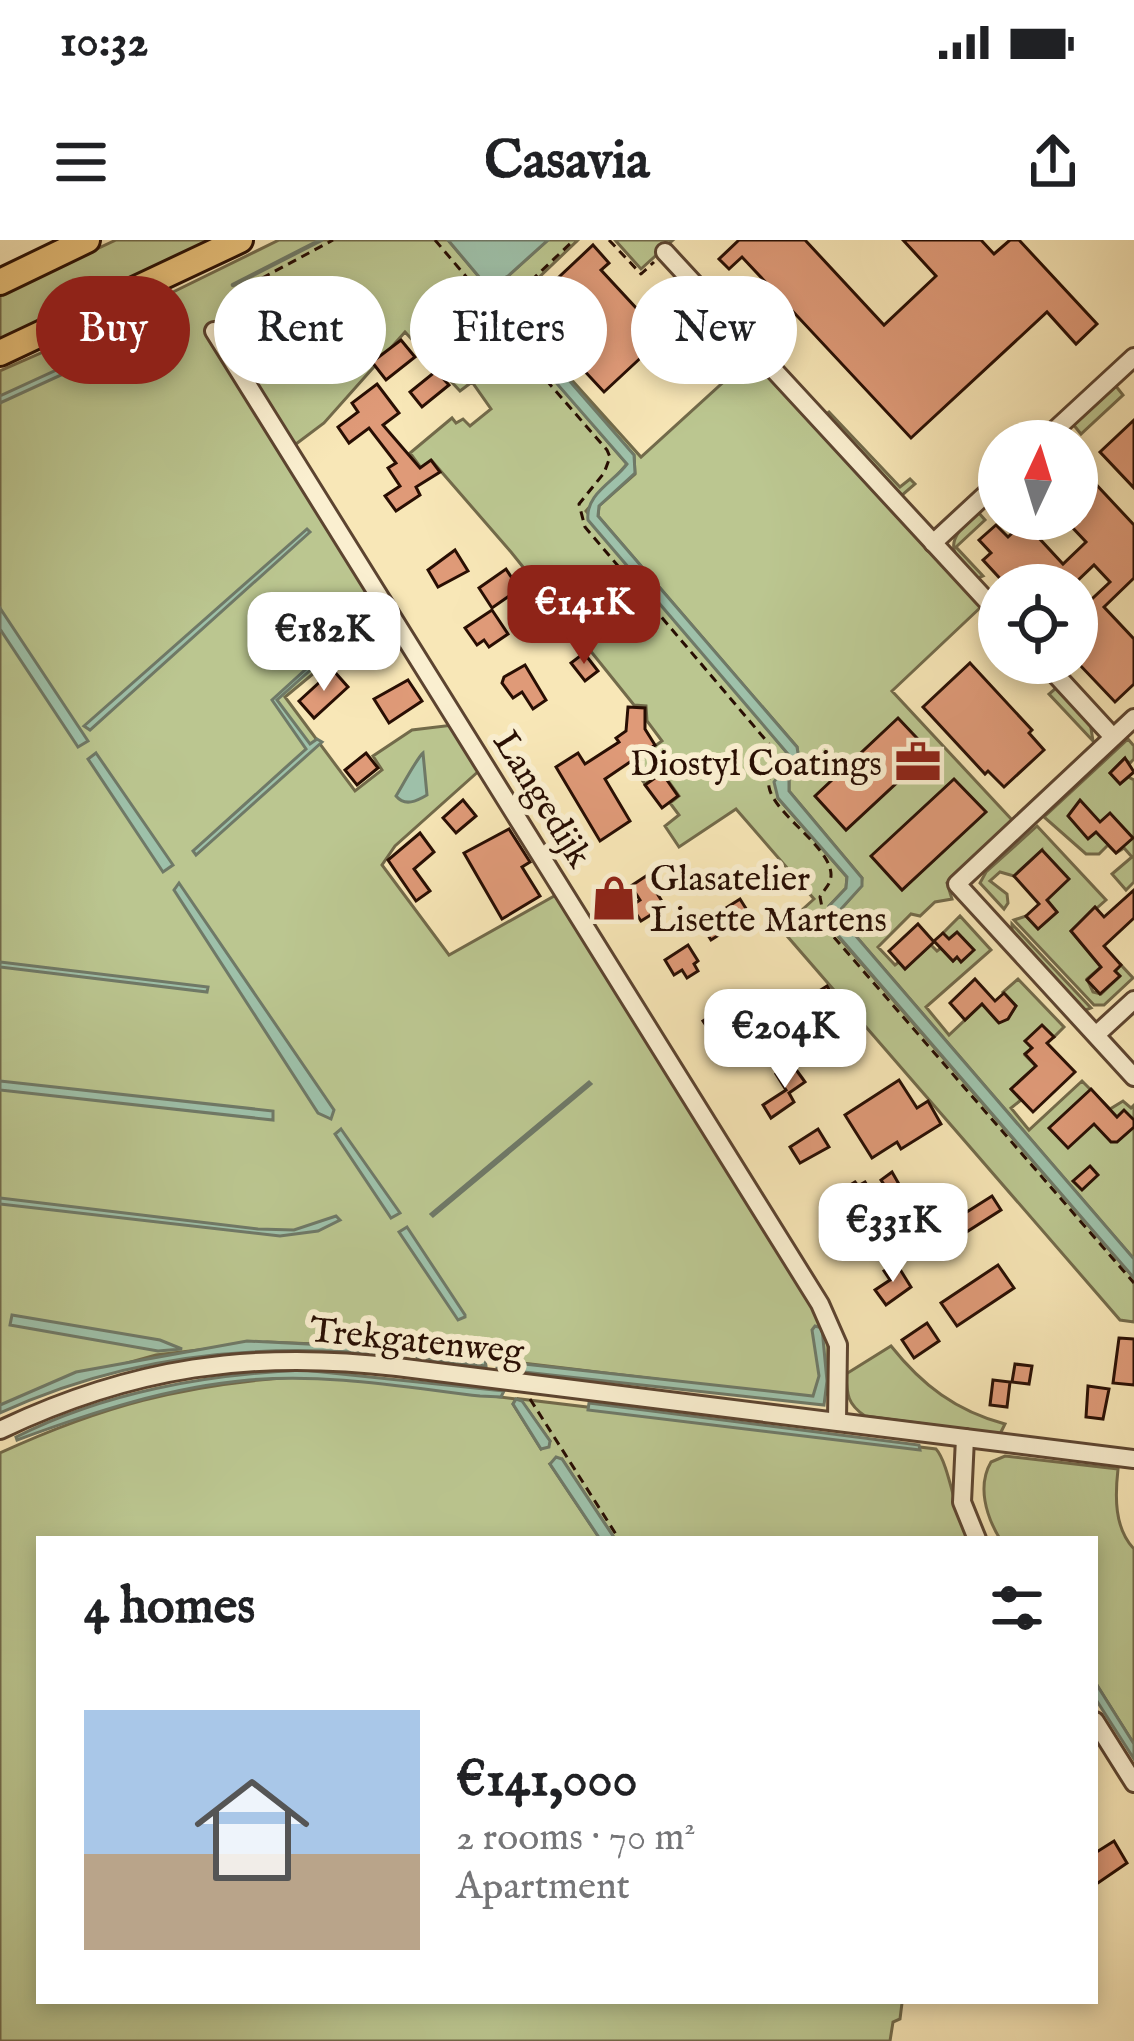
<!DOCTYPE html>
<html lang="en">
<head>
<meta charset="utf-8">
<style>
	:root { --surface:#fff; --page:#f6f6f6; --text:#202124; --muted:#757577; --accent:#8f2418 }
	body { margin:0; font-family:"IM FELL English",serif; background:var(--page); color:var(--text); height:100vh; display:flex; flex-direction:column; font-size:45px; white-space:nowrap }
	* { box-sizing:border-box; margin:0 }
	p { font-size:39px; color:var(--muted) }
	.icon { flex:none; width:66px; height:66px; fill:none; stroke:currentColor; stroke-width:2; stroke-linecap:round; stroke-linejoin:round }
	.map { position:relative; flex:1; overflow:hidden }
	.side { position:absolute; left:36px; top:1296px; width:1062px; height:468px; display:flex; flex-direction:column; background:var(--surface); border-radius:0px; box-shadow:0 6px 18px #0003 }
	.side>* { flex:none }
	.hud { position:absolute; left:36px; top:36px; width:1062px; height:108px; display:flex; gap:24px }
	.needle { width:78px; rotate:4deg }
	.fabs { position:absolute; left:978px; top:180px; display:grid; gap:24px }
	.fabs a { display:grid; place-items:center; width:120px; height:120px; border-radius:50%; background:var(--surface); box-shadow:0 6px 18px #0003; font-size:60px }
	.price { position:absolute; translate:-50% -102px; padding:0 27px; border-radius:24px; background:#fff; color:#222; font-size:39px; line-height:78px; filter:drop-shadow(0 3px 6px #0008) }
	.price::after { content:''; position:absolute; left:50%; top:72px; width:36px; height:27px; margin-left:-18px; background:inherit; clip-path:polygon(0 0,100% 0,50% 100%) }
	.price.current { background:var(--accent); color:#fff }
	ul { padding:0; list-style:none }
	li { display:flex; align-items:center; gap:36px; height:300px; padding:0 48px }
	li span { display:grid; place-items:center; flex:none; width:336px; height:240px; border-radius:0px; color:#555 }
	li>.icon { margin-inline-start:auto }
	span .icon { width:144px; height:144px; fill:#fffc; stroke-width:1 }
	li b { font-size:51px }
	h2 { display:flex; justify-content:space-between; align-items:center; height:144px; padding:0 48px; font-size:51px }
	.tag { padding:0 42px; border-radius:54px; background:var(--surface); box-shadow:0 6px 18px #0003; font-size:42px; line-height:108px }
	.tag.current { background:var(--accent); color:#fff }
	.status { display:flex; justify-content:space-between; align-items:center; height:84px; padding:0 60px; background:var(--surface); direction:ltr }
	.status svg { height:33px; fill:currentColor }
	header { display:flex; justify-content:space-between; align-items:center; height:156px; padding:0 48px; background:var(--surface); font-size:54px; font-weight:700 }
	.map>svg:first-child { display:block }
</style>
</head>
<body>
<div class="status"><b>10:32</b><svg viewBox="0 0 49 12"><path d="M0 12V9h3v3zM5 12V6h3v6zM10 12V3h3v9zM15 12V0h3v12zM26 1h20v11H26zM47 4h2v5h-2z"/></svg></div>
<header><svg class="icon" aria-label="menu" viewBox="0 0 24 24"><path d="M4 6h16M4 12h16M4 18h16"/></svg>Casavia<svg class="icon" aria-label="share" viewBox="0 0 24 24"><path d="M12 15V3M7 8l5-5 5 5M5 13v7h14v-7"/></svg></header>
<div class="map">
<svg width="1134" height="1801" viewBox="0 0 1134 1801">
	<rect width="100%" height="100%" fill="#f8e7b7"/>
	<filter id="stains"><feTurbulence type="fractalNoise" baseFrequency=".00167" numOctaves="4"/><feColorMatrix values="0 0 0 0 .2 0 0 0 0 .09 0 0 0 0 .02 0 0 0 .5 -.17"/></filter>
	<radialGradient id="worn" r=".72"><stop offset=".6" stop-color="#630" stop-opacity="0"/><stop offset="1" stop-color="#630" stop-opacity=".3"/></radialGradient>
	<g fill="#bbc690" stroke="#726a4a" stroke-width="3">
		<path d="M116,0H215L0,100V54Z"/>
		<path d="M279,0H448L480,38L508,36L548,0H578L507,68L641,217L742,125L734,115L745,110L982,366L892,451L1013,581L947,643L952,659L935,662L920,676L911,674L878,707L895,725L899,722L905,728L931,705L937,711L941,708L953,721L957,717L943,693L960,676L991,710L926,767L949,795L982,764L998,782L1008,778L1016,766L1003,752L1018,739L1064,787L1054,797L1026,801L1032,808L1025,815L1036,826L1011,849L1021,860L1011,868L1029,890L1082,841L1110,869L1123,861L1131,868L1134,865V1019L842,680L841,669L861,646L862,638L789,551V539L800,526L797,507L598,276L599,266L635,234L634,215L514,76L507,79L506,84L627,224L586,271L788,514L778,558L847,637L846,648L829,666V686L1134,1038V1082L1120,1080L781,689L814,659L736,569L679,607L665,586L679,575L670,563L679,556L662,532L645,544L639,536L638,518L662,501L647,481L646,466L634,465L511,312L432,221L421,228L410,213L452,178L456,183L463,179L470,186L491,169L472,142L460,151L405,92L324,183L292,207L383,376L285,457L355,551L382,530L373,516L412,490L453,485L481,529L395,606L382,625L449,715L556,655L820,1078L828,1103L827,1153L821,1159L390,1107L267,1102L156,1115L95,1132L0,1171V131L114,81Z"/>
		<path d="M615,0H673L641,29Z"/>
		<path d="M684,46L728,94L722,102L672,47Z"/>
		<path d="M1115,145L1123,155L1081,194L1072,183Z"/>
		<path d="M829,172L900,247L910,239L915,244L900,257L824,176Z"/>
		<path d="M978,272L985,280L956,307L983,336L978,338C944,312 947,299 978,272Z"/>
		<path d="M1056,448L1090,482L1093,501L1049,454Z"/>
		<path d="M1128,499L1134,506V519L1130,523L1124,519L1110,533L1120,544L1128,537L1134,540V642L1126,650L1112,634L1132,617L1124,608L1116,613L1108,605L1099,614H1086L1044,577Z"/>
		<path d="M1037,586L1106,660L1071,691L1101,727L1087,739L1093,752L1101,754L1119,737L1115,731L1121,725L1133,738L1104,765H1094L1014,680L1026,676L1038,689L1057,672L1047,660L1042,610L1014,636L1000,632L990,641L1007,654L1008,663L1004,669L980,643L986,632Z"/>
		<path d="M1012,684L1091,768L1083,771L1012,695Z"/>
		<path d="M891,1106C922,1145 956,1171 1005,1184L1000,1194L865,1176C847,1164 847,1154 846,1134Z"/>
		<path d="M294,1137L357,1139L516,1159L513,1164L541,1209L550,1201L520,1159L936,1209C949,1223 955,1275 968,1299H615L562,1219L550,1224L600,1299H39V1761H897L902,1763L900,1779L893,1782L890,1801H0V1213C102,1166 182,1145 294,1137Z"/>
		<path d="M1005,1216L1118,1229C1115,1256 1114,1288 1134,1309V1504L1095,1442V1299H1000C986,1276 977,1246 991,1222Z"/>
	</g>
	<g fill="#9ec1aa" stroke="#6f7967" stroke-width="3">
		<path d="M448,0H548L508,36L493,43L480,38Z"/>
		<path d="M513,76L634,215L635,233L599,266L598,276L797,507L800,526L789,539V551L862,638V646L841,669L842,680L1134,1019V1038L829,685V666L846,648L847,637L778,558L774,542L788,522V514L588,280C585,254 614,242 627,224L505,84Z"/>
		<path d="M172,77H177L174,83L0,163V156Z"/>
		<path d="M307,289L310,292L90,490L84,486Z"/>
		<path d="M0,368L88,501L78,507L0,389Z"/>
		<path d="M370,371L372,375L277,460L310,504L317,499L322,502L196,615L193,611L306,509L272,460Z"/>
		<path d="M96,513L173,625L163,632L88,519Z"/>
		<path d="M423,513L427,555C417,561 405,567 396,556C401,548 417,518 423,513Z"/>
		<path d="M179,643L334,870L331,879L318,873L174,650Z"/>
		<path d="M0,722L208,747L207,752L0,727Z"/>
		<path d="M0,841L273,871V880L0,850Z"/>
		<path d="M589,842L591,844L433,976L431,974Z"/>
		<path d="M341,889L400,973L391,978L335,894Z"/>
		<path d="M0,958L258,989L294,990L336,976L340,980L318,991L280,996L0,964Z"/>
		<path d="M407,987L465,1075V1077L458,1080L399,992Z"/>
		<path d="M12,1075L160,1100L182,1109L158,1111L10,1085Z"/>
		<path d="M815,1086L822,1088L827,1141L824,1165L497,1129V1121L813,1156L819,1136L812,1090Z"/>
		<path d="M247,1101L405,1109V1117C267,1101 127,1114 0,1173V1165L76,1132Z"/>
		<path d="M416,1109L485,1119L486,1126L417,1118Z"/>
		<path d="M303,1130L504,1151L501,1157L480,1156C404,1147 326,1133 249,1140C169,1147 93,1172 17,1200L16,1197C106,1152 203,1135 303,1130Z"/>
		<path d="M516,1159L522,1161L550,1201L549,1207L541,1209L513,1164Z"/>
		<path d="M589,1163L919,1205L920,1210L588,1170Z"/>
		<path d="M556,1217L562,1219L615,1299H600L550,1224Z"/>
		<path d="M1095,1442L1134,1504V1519L1095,1458Z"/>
	</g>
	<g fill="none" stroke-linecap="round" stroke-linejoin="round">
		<path stroke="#6f7967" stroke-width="4.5" d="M233,45L321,0"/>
	</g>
	<g fill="#df9a78" stroke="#280e03" stroke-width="3">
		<path d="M739,0H805L884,85L936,36L903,0H981L994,14L1010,0H1019L1097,84L1076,104L1047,72L911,198L742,17L729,29L719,19Z"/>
		<path d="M593,5L609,23L601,30L663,97L604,152L526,68Z"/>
		<path d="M401,100L415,117L386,140L372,122Z"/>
		<path d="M436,131L449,145L422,167L410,152Z"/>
		<path d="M377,144L399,173L383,185L420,228L431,220L440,232L416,247L420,255L396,271L385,256L400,246L388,228L396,223L369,188L349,203L338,187L358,172L352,163Z"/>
		<path d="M1134,180V248L1100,212Z"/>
		<path d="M1077,224L1134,285V338L1104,367L1134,399V444L1115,462L1077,422V373L1110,342L1094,325L1073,345H1006L983,320L991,313L979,300L996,285L1008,297L1024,282L1063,324L1086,302L1071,286L1077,280Z"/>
		<path d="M455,310L468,331L438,347L428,330Z"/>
		<path d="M506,329L519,349L492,368L479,348Z"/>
		<path d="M492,370L508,394L489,407L484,400L477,405L465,388Z"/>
		<path d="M584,413L598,431L585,441L571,423Z"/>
		<path d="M970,423L1032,490L1029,493L1044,510L1004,547L988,531L985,534L923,467Z"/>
		<path d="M525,425L546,460L533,469L522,452L513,458L502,443L504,437Z"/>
		<path d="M333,430L348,447L314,478L299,461Z"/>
		<path d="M408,440L422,461L389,483L374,459Z"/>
		<path d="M628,467L645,468V489L655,505L605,539L630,581L600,601L556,527L578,513L585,524L619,502L616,498L626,491Z"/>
		<path d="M898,478L930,512L846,590L815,556Z"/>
		<path d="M366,513L378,528L357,545L345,530Z"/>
		<path d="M1125,518L1134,532L1120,544L1110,533Z"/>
		<path d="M662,533L678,556L662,568L645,545Z"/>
		<path d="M954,539L986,572L902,650L871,616Z"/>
		<path d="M463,560L476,576L456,593L443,578Z"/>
		<path d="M1080,560L1100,582L1110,573L1133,598L1116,613L1096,592L1088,599L1068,576Z"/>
		<path d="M509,589L530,622L522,627L540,656L502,679L464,613Z"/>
		<path d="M420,593L434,612L414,629L430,651L416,661L388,620Z"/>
		<path d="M1042,610L1069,639L1047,660L1057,672L1038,689L1026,676L1039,664L1014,636Z"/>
		<path d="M646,636L665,666L641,681L631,666L640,660L631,646Z"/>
		<path d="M1134,650V678L1104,706L1121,725L1115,731L1120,736L1100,754L1087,740L1101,727L1071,691L1095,667L1104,677Z"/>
		<path d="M740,659L750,675L711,700L701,684Z"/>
		<path d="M918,684L934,702L905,729L889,711Z"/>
		<path d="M957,692L974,710L961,722L957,717L953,721L934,701L943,693L949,699Z"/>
		<path d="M688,705L698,721L694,724L698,731L687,738L682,730L674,735L665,720Z"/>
		<path d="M975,739L995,761L1004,753L1016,766L1008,779L999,783L982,764L965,780L950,763Z"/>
		<path d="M827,746L842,769L784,806L778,796L748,815L735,796L759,781L763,786Z"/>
		<path d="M729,764L742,785L716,801L703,781Z"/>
		<path d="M1042,785L1054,797L1047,803L1075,832L1033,872L1011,849L1036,826L1025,814L1032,808L1025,801Z"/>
		<path d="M792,824L805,842L789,853L794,862L771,878L763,865L786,850L776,834Z"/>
		<path d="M899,840L917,868L928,861L941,884L901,909L897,902L872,918L845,875Z"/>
		<path d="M1091,849L1117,877L1124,870L1134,880V887L1117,902H1111L1094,884L1068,908L1049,888Z"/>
		<path d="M818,889L829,907L800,923L790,907Z"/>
		<path d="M1090,926L1098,935L1082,950L1073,941Z"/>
		<path d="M892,932L904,953L894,959L881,940Z"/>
		<path d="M855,942L858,946L865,942L872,953L854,964L857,969L832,977L823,962Z"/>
		<path d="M992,956L1001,970L954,1000L959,1008L947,1015L932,994Z"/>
		<path d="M896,1023L911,1047L886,1065L875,1050L890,1040L884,1031Z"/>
		<path d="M998,1025L1014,1048L957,1086L941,1063Z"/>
		<path d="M927,1083L939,1101L914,1118L902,1100Z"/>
		<path d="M1119,1098L1134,1099V1145L1113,1143Z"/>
		<path d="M1015,1124L1032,1126L1029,1144L1012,1142Z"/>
		<path d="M993,1140L1010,1142L1007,1167L990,1165Z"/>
		<path d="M1088,1146L1109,1149L1103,1179L1086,1177Z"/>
		<path d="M1114,1601L1127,1623L1095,1645V1613Z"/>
	</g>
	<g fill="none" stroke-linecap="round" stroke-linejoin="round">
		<g stroke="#5c4430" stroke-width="22">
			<g id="minor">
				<path d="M665,12L999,374"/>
				<path d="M214,91L820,1064L838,1105L837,1181"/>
				<path d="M1043,201L1134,117"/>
				<path d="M933,303L999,242"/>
				<path d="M1045,423L1113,497"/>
				<path d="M1134,478L957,644L1134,837"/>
				<path d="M1097,794L1134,760"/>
				<path d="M0,1190C132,1127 252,1110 397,1127L1134,1219"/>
				<path d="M965,1198L962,1262L977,1299"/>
				<path d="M1095,1481L1134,1543"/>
			</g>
		</g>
		<g stroke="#280e03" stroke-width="30">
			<g id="highway">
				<path d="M0,42L87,0"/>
				<path d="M0,113L240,0"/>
			</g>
		</g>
		<g stroke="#280e03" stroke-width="3" stroke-dasharray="9 6" stroke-linecap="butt">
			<path d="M435,0L497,73L501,88L607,210L610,217L604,233L579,264L585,287L775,511C776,524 767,535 769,547C774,576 840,612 830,641C828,647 823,651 820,657L826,688L1134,1043"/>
			<path d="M609,0L641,34L654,22"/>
			<path d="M498,72L574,0"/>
			<path d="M222,80L238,51L333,0"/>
			<path d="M530,1159L619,1299"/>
		</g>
		<use href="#minor" stroke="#faefd0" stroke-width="16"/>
		<use href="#highway" stroke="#ecc47c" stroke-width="24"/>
	</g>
	<defs>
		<g id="office-bare" transform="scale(3.6)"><path d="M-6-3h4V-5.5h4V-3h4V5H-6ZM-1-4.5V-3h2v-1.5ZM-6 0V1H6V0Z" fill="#8f2418" stroke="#faefd0" stroke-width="2.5" paint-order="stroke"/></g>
		<g id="shop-bare" transform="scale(3.6)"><path d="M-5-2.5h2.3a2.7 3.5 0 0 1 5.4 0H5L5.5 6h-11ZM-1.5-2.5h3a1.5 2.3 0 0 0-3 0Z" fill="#8f2418" stroke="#faefd0" stroke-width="2.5" paint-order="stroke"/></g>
	</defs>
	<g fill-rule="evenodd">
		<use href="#office-bare" x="918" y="522"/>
		<use href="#shop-bare" x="614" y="658"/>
	</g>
	<g text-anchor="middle" stroke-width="12" stroke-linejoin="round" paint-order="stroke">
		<g font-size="36" fill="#280e03" stroke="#faefd0" text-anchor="end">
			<text x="882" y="535">Diostyl Coatings</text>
			<text x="650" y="650" text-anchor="start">Glasatelier<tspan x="650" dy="41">Lisette Martens</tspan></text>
		</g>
		<g font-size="36" fill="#280e03" stroke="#faefd0">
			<text transform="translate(544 558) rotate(58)" y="13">Langedijk</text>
			<text transform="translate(417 1099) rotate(6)" y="13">Trekgatenweg</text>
		</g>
	</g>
	<rect width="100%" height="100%" filter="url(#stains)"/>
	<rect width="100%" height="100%" fill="url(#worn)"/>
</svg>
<div class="fabs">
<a><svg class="needle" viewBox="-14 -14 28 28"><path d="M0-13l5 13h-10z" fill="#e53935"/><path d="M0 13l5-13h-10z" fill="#757577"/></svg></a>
<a><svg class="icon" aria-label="locate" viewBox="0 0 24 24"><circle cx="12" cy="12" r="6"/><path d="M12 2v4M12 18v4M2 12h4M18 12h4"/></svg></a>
</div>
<b class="price current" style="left:584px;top:427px">€141K</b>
<b class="price" style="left:324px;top:454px">€182K</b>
<b class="price" style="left:785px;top:851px">€204K</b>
<b class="price" style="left:893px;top:1045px">€331K</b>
<div class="hud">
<a class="tag current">Buy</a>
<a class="tag">Rent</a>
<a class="tag">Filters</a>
<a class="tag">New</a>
</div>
<section class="side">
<h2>4 homes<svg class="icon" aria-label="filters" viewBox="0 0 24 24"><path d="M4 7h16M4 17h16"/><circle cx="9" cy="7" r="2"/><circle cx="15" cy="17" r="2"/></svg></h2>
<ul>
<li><span style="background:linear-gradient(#a9c7e8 60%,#b9a48a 0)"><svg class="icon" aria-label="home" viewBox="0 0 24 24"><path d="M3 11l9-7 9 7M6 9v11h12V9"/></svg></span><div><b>€141,000</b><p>2 rooms · 70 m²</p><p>Apartment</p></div></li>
</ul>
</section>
</div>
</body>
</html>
